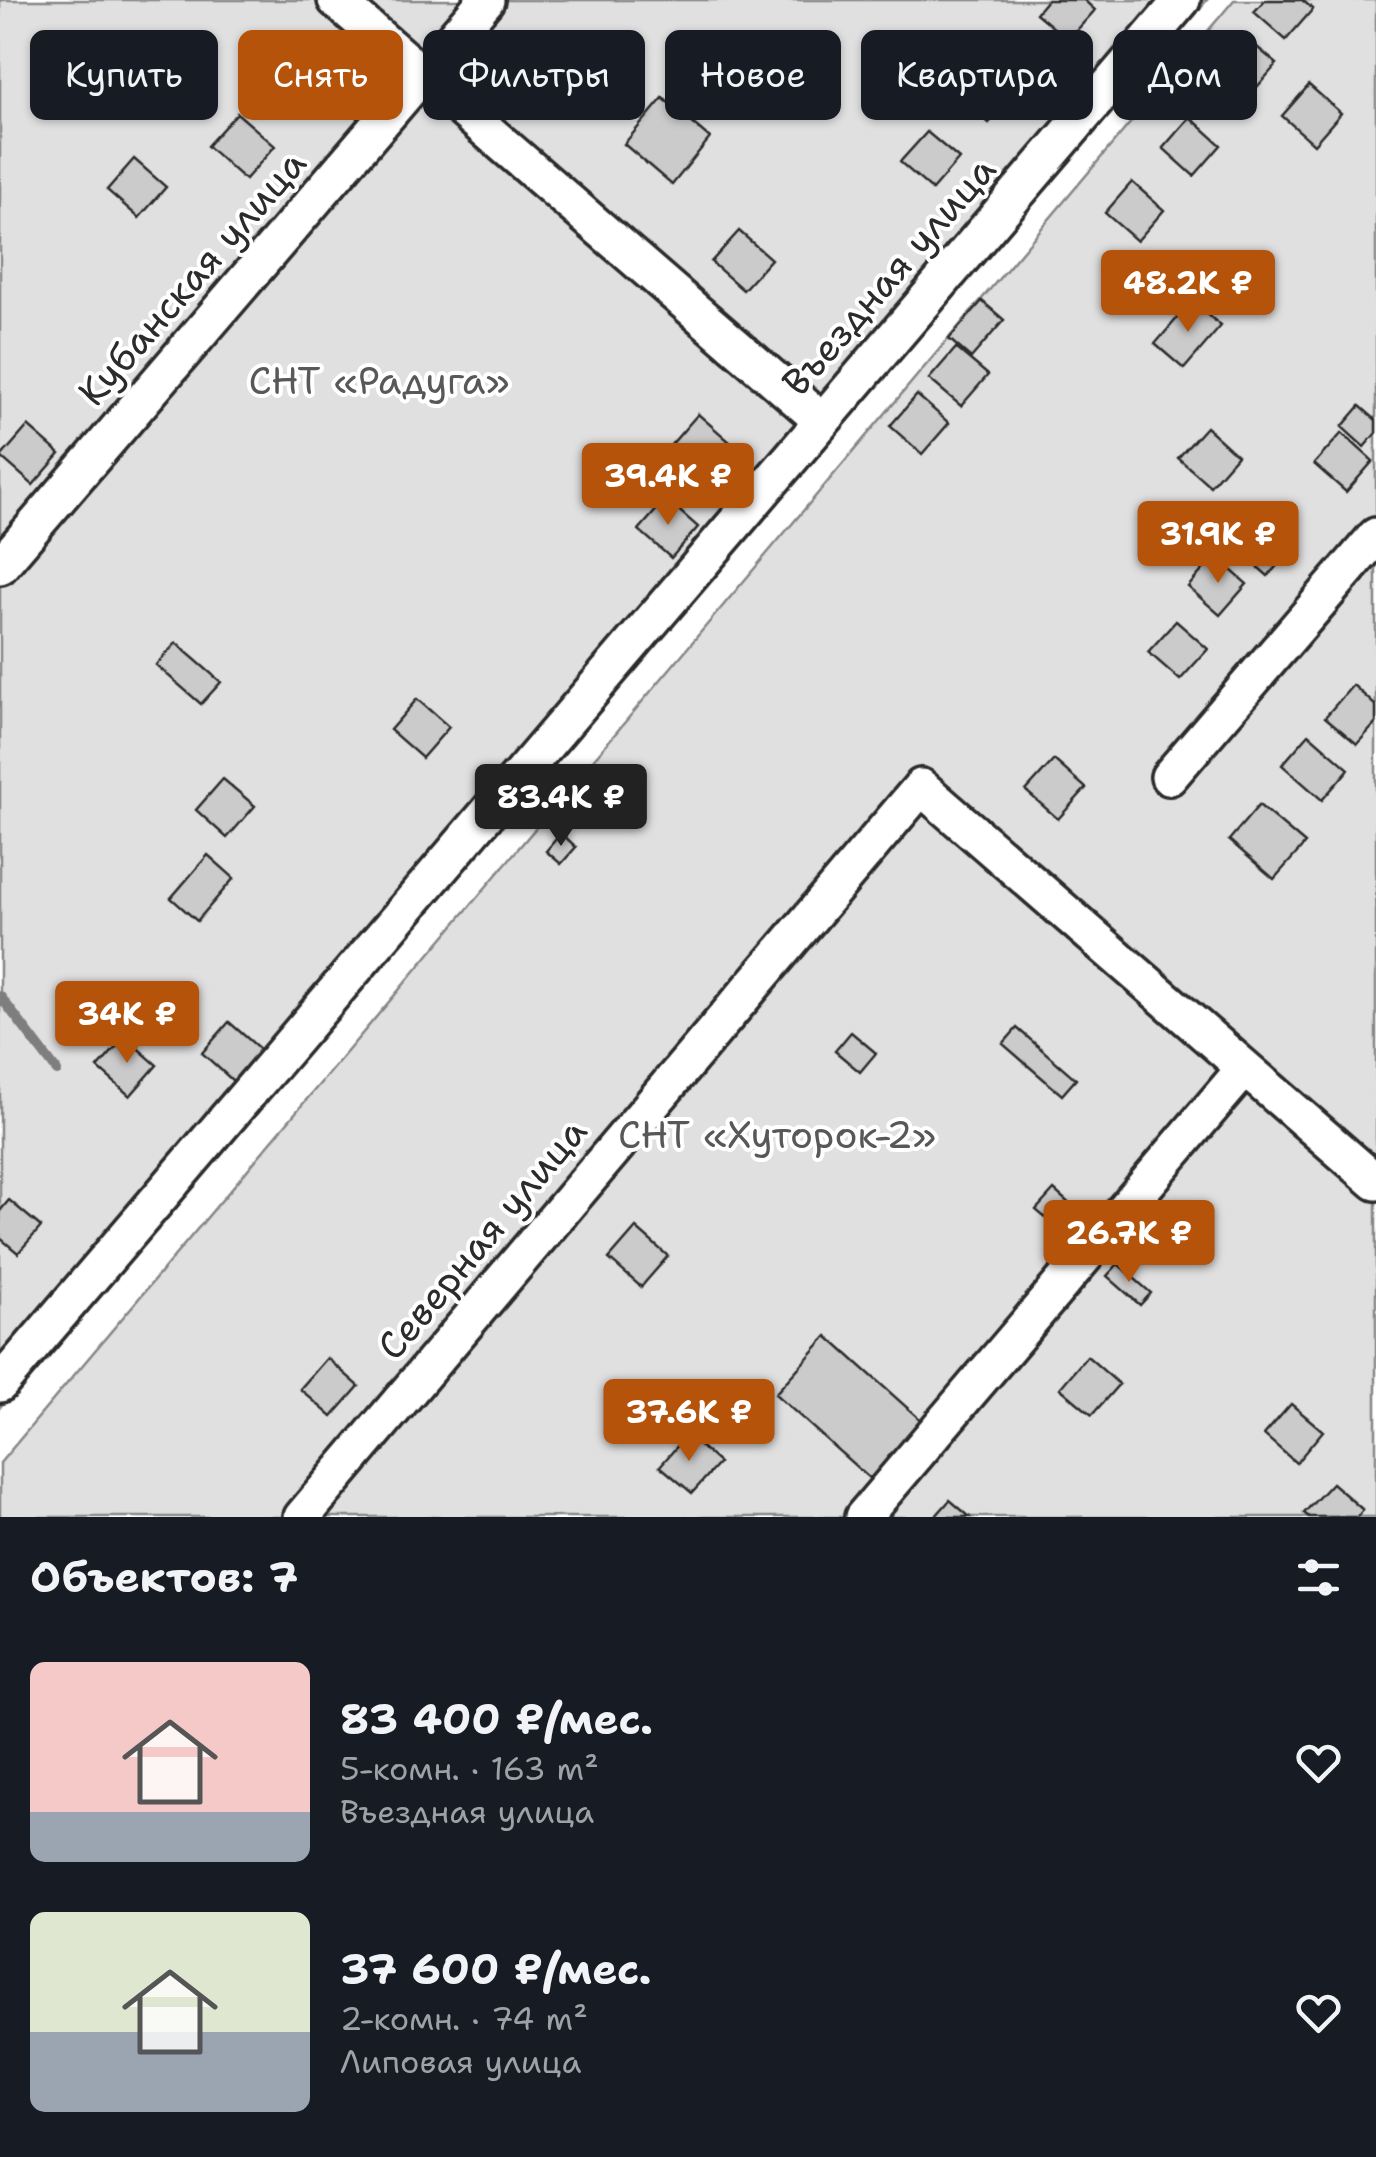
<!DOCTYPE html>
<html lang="ru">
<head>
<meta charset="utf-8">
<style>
	:root { --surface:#171b24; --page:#242831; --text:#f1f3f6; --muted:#9ea1a6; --accent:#b45309 }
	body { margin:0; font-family:"Shantell Sans",sans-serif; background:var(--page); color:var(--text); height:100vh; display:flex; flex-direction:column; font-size:38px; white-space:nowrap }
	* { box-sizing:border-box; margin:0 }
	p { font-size:32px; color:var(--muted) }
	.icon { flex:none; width:55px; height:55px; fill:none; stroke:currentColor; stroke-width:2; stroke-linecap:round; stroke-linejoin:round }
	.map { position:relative; height:1517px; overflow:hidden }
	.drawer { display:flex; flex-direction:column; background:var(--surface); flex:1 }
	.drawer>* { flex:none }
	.banner { position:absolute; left:30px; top:30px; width:1318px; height:90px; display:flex; gap:20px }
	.price { position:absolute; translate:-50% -85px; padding:0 22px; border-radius:10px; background:var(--accent); color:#fff; font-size:32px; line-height:65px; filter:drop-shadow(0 2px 5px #0008) }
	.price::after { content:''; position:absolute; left:50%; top:60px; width:30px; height:22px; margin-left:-15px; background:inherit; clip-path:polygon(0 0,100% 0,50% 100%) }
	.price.selected { background:#222; color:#fff }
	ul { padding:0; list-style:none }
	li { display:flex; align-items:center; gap:30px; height:250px; padding:0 30px }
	li span { display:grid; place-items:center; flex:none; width:280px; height:200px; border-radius:15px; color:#555 }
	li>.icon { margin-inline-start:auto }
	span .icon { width:120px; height:120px; fill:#fffc; stroke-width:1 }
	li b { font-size:42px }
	h2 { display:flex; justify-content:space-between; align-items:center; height:120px; padding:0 30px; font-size:42px }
	.chip { padding:0 35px; border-radius:15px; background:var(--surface); box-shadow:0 2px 8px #0004; font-size:35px; line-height:90px }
	.chip.selected { background:var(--accent); color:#fff }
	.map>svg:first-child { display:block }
</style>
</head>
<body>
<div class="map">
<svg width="1376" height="1517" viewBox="0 0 1376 1517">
	<rect width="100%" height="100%" fill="#fff"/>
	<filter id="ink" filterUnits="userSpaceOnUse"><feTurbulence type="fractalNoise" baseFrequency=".01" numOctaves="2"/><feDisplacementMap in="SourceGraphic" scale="20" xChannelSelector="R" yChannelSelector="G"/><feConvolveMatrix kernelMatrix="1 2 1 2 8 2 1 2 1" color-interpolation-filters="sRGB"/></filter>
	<g filter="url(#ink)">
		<g fill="#e0e0e0" stroke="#868686" stroke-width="2.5">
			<path d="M0,0H1207L0,1407Z"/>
			<path d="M1234,0H1376V1517H0V1463Z"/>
		</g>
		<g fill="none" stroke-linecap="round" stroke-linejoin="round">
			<path stroke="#7e7e7e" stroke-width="10" d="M0,996L57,1071"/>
		</g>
		<g fill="#cbcbcb" stroke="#2b2b2b" stroke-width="2.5">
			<path d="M1047,0H1084L1095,10L1068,40L1036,13Z"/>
			<path d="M1265,0H1302L1313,9L1286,40L1254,12Z"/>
			<path d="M1251,42L1277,64L1238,109L1212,87Z"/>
			<path d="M984,65L1016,93L989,123L957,96Z"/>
			<path d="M1309,85L1341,113L1314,144L1282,116Z"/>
			<path d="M663,98L710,138L672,185L624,144Z"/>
			<path d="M237,113L275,146L245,180L207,146Z"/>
			<path d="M1190,117L1221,145L1194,176L1163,148Z"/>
			<path d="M927,132L959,159L932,190L900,162Z"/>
			<path d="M134,159L166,187L139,218L107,190Z"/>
			<path d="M1132,182L1164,210L1137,241L1105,213Z"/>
			<path d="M739,231L771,259L743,290L711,262Z"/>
			<path d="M982,301L1004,320L971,358L949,339Z"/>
			<path d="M1192,301L1221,326L1184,369L1155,344Z"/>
			<path d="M956,348L988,375L961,406L929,379Z"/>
			<path d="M917,395L949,423L922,454L890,426Z"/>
			<path d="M1360,406L1376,420V433L1364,447L1342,427Z"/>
			<path d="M698,414L730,442L703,473L671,445Z"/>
			<path d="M28,426L60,454L33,485L1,457Z"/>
			<path d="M1206,427L1237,455L1210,486L1178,458Z"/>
			<path d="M1342,433L1373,461L1346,492L1314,464Z"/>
			<path d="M666,499L698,527L671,558L639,530Z"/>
			<path d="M1263,517L1295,545L1268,576L1236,548Z"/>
			<path d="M1215,556L1247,584L1220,615L1188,587Z"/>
			<path d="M1176,621L1208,649L1180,680L1148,652Z"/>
			<path d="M176,643L221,682L201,704L156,665Z"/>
			<path d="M1353,685L1376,706V723L1357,744L1325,717Z"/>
			<path d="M417,699L449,727L422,758L390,730Z"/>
			<path d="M1309,734L1349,769L1322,800L1282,765Z"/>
			<path d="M1054,760L1086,788L1058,819L1026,791Z"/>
			<path d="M223,779L255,806L227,838L196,810Z"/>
			<path d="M1259,805L1305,844L1274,879L1229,840Z"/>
			<path d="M561,833L576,847L561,864L546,851Z"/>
			<path d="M208,855L234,878L197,921L171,898Z"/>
			<path d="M229,1022L261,1050L233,1081L202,1053Z"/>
			<path d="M1017,1028L1076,1079L1062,1095L1003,1044Z"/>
			<path d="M851,1032L876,1053L860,1072L835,1051Z"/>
			<path d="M125,1037L157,1065L130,1096L98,1068Z"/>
			<path d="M1054,1190L1080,1213L1063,1233L1036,1210Z"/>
			<path d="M9,1200L41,1227L18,1253L0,1238V1211Z"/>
			<path d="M636,1228L668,1256L641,1287L609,1259Z"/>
			<path d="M1118,1264L1151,1293L1140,1305L1107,1276Z"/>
			<path d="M827,1336L922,1421L870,1479L775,1394Z"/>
			<path d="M1087,1356L1119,1384L1092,1415L1060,1388Z"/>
			<path d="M327,1358L359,1386L332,1417L300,1389Z"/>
			<path d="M1291,1404L1323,1431L1296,1463L1264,1435Z"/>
			<path d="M687,1435L719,1463L692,1493L660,1466Z"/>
			<path d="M1332,1483L1363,1510L1357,1517H1309L1304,1513Z"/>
			<path d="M950,1500L970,1517H935Z"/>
		</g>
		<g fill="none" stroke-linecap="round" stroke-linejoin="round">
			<g stroke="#2b2b2b" stroke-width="42">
				<g id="minor">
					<path d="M336,0L821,420"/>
					<path d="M0,566L486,0"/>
					<path d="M1169,777L1376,536"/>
					<path d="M0,1384L1182,0"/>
					<path d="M302,1517L921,787L1376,1182"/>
					<path d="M863,1517L1244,1069"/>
				</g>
			</g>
			<use href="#minor" stroke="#fff" stroke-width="35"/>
		</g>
	</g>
	<g text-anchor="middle" stroke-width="8" stroke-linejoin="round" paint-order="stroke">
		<g font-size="38" fill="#2b2b2b" stroke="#fff">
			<text transform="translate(889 276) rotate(-49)" y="13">Въездная улица</text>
			<text transform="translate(192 278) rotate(-49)" y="13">Кубанская улица</text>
			<text transform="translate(482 1239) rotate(-50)" y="13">Северная улица</text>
		</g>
		<g font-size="38" fill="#585858" stroke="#fff">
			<text x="379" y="394">СНТ «Радуга»</text>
			<text x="777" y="1148">СНТ «Хуторок-2»</text>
		</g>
	</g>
</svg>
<b class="price" style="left:1188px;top:335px">48.2K ₽</b>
<b class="price" style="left:668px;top:528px">39.4K ₽</b>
<b class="price" style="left:1218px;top:586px">31.9K ₽</b>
<b class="price selected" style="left:561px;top:849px">83.4K ₽</b>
<b class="price" style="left:127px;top:1066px">34K ₽</b>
<b class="price" style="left:1129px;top:1285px">26.7K ₽</b>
<b class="price" style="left:689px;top:1464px">37.6K ₽</b>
<div class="banner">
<a class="chip">Купить</a>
<a class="chip selected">Снять</a>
<a class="chip">Фильтры</a>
<a class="chip">Новое</a>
<a class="chip">Квартира</a>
<a class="chip">Дом</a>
</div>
</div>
<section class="drawer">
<h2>Объектов: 7<svg class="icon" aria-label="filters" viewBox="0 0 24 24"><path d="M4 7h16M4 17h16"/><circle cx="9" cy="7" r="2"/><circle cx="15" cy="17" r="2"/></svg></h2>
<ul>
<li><span style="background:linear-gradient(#f6c9c9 75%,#9aa5b1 0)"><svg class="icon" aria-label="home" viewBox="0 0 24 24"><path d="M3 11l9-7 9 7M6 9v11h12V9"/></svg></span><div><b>83 400 ₽/мес.</b><p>5-комн. · 163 m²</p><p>Въездная улица</p></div><svg class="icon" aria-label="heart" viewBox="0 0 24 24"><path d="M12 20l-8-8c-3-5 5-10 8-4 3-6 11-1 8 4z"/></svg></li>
<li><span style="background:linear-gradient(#dfe7d0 60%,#9aa5b1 0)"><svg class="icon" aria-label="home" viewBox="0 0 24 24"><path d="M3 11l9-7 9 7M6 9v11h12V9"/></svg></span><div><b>37 600 ₽/мес.</b><p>2-комн. · 74 m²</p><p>Липовая улица</p></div><svg class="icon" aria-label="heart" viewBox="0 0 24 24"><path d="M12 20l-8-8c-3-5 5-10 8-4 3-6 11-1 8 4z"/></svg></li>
</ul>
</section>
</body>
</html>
